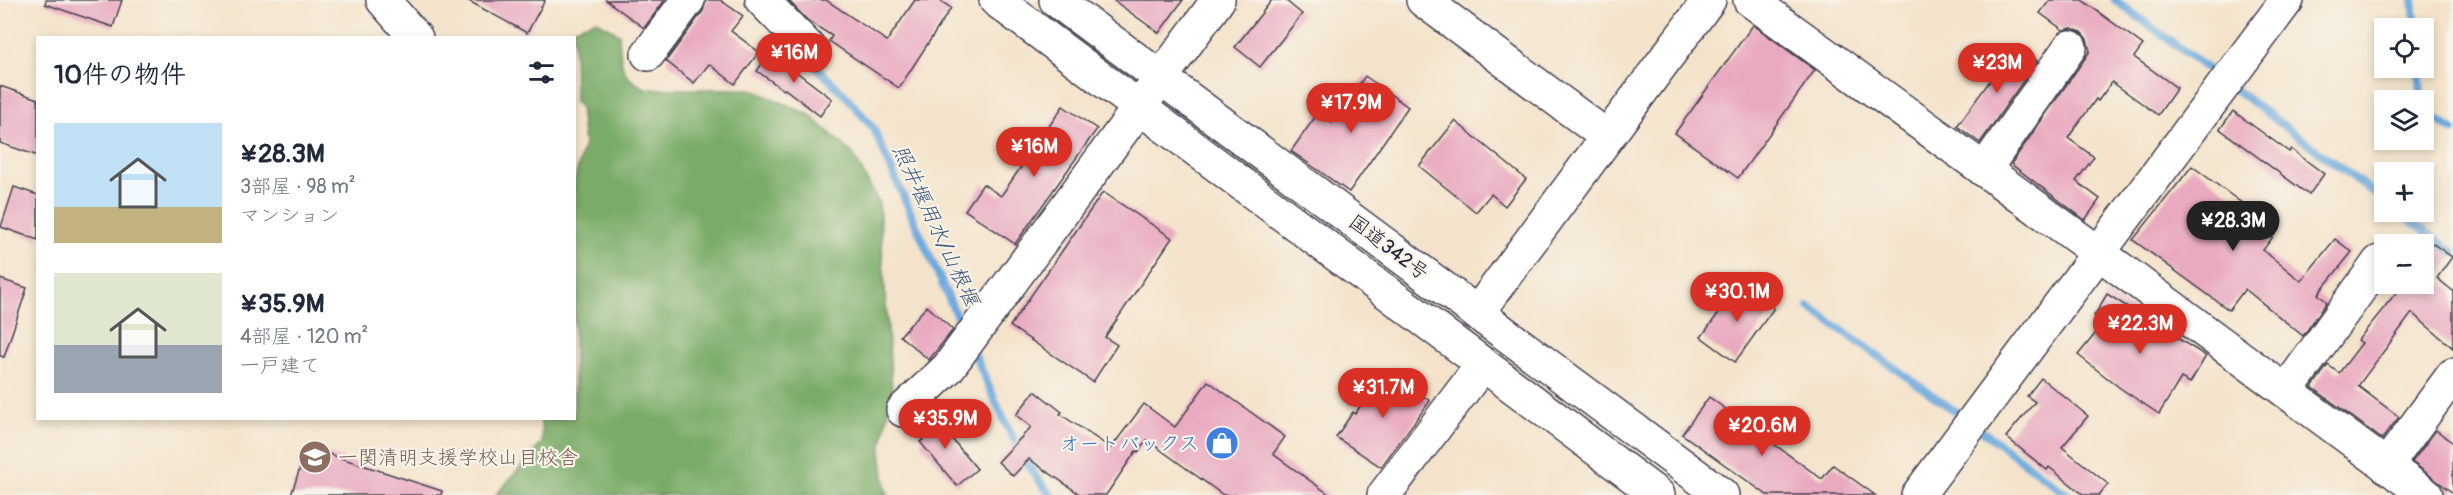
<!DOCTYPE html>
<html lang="ja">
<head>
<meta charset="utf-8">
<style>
	:root { --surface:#fff; --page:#f6f6f7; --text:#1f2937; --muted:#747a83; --accent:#d93025 }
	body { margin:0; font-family:Pangolin,"Klee One",sans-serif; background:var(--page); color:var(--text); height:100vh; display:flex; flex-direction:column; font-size:22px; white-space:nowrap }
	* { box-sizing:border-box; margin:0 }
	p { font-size:20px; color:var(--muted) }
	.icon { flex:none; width:33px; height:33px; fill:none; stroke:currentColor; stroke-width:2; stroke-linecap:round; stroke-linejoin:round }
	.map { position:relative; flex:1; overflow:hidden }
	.side { position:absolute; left:36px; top:36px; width:540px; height:384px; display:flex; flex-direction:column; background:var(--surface); border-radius:0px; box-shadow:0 3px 9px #0003 }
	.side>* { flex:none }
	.tools { position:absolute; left:2374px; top:18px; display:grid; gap:12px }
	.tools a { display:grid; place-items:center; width:60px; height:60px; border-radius:0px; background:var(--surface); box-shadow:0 3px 9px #0003; font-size:30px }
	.price { position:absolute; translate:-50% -51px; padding:0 14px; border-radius:21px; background:var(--accent); color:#fff; font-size:20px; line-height:39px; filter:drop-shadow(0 2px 3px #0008) }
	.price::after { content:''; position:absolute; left:50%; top:36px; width:18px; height:14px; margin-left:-9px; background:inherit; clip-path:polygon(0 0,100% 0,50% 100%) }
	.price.on { background:#222; color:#fff }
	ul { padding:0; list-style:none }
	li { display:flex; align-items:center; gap:18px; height:150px; padding:0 18px }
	li span { display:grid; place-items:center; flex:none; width:168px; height:120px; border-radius:0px; color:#555 }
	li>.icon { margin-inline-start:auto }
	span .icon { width:72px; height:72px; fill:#fffc; stroke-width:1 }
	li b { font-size:26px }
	h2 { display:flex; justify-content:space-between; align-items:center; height:72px; padding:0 18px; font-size:26px }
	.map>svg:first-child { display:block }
</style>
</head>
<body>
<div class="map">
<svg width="2453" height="495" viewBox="0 0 2453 495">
	<rect width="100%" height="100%" fill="#f7f3e8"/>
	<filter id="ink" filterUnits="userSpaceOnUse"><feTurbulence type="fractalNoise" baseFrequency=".0167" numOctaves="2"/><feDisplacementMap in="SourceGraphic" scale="12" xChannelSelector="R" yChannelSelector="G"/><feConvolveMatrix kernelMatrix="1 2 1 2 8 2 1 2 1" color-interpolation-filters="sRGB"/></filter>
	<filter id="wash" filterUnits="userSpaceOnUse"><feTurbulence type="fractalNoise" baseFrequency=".008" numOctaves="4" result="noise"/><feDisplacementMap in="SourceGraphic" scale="24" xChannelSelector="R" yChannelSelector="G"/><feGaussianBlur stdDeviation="1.35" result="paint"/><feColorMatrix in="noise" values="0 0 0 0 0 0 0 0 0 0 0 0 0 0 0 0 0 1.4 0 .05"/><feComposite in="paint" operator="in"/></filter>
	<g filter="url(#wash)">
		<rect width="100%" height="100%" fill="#f4e3ca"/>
		<path fill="#7aac67" stroke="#4e6751" stroke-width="1.5" d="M596,20L619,34C621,62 618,78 648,89H751L810,115L853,154L879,203L892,389L881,451L886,491L889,495H496L542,443L541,419L574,418V183L584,144L580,107L575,101L574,38L566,37L570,30Z"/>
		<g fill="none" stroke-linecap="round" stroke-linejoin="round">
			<g stroke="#6aa9dd" stroke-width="8">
				<path d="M2115,0L2220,78"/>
				<path d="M2413,0L2416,28"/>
				<path d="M811,62L848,98L873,128L964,333"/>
				<path d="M2419,68L2421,94L2432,117L2453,130"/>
				<path d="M2232,87L2385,201"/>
				<path d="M2399,212L2453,252"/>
				<path d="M1809,307L1966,419"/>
				<path d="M972,349C995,398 1015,455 1051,495"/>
				<path d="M1978,428L2068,495"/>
			</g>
		</g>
		<g id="blocks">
			<g fill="#e9a9c0">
				<path d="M46,0H122L113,27L45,4Z"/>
				<path d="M467,0H545L527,33Z"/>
				<path d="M606,0H665L644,28Z"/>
				<path d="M706,0H720L743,16L731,31L759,52L735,84L709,64L694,83L666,61L703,11Z"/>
				<path d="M788,0H826L887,41L915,0H939L951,8L899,88L829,41L832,36L807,20Z"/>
				<path d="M1113,0H1183L1159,33Z"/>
				<path d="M1272,0H1285L1302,14L1260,67L1235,47Z"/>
				<path d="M2050,0H2082L2143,45L2134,57L2177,88L2158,115L2112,82L2098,101L2096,99L2068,138L2094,157L2076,181L2100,199L2085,220L2011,164L2090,51L2087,39L2081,32L2072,28L2063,30L2040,13Z"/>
				<path d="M1753,25L1815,70L1738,178L1675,133Z"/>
				<path d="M2016,45L2037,61L1980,143L1957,126Z"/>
				<path d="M770,52L832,99L820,116L785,89L784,90L757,71Z"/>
				<path d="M1365,76L1408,107L1349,192L1291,151L1318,113L1332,123Z"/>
				<path d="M0,86L38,99V156L0,143Z"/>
				<path d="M1063,106L1097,129L1015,244L965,210L983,184L1001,196Z"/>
				<path d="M2233,111L2289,152L2291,149L2324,174L2309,195L2220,129Z"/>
				<path d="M1455,121L1526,179L1505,206L1491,194L1476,212L1419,166Z"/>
				<path d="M2192,166L2278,230L2263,250L2301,281L2335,239L2352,252L2318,294L2327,302L2303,336L2245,289L2229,310L2133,240Z"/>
				<path d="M14,187L38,195V240L1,227Z"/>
				<path d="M1103,192L1172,238L1105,337L1117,345L1093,382L1010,326Z"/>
				<path d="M2432,243L2452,257L2437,278L2453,291V348L2412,313L2358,386L2399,417L2382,439L2312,387L2328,365L2339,373L2362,343L2358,340L2403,284H2424V254Z"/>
				<path d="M0,279L27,288L4,357L0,356Z"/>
				<path d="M1740,284L1774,308L1735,362L1701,337Z"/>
				<path d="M2107,294L2206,356L2190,383L2181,378L2159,414L2120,388L2078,355L2105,322L2094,316Z"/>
				<path d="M927,306L953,330L929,360L900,336Z"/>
				<path d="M1385,370L1430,401L1381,467L1336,437L1353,412L1355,414Z"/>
				<path d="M2041,378L2088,416L2062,447L2108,484L2099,495H2084L2049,467L2047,470L2006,437L2035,402L2027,396Z"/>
				<path d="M1208,381L1285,437L1273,454L1330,495H1223L1147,440L1138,452L1136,451L1106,495H1081L1029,459L1013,476L998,462L1031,427L1016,415L1035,391L1062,412L1060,414L1111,448L1144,404L1175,427Z"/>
				<path d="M1709,397L1822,479L1833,465L1875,495H1767L1682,434Z"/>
				<path d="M931,414L977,469L957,486L920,442L923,440L914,428Z"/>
				<path d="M2436,430L2453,443V493L2412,462Z"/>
				<path d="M307,447L442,491L441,495H291Z"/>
			</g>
		</g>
	</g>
	<g filter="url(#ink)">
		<use href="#blocks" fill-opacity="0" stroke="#423f50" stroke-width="1.5"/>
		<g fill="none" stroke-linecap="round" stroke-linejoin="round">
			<g stroke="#423f50" stroke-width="36">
				<g id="minor">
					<path d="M383,0L416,38"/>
					<path d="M762,0L813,52"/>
					<path d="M1423,0L1606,136"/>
					<path d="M1750,0L2099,253L2426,495"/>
					<path d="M648,54L688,0"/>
					<path d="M1984,170L2070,47"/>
					<path d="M1477,313L1709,0"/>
					<path d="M2286,391L2379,262"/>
					<path d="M903,410L948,368L1218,0"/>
					<path d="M2386,466L2453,375"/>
					<path d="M1384,495L1483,364"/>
					<path d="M1918,495L2287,0"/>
				</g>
			</g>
			<g stroke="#423f50" stroke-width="36">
				<g id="highway">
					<path d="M996,0L1658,495"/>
					<path d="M1056,0L1722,495"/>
				</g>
			</g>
			<use href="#minor" stroke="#fff" stroke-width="33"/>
			<use href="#highway" stroke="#fff" stroke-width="33"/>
		</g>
	</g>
	<defs>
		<g id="shop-disc" transform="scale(1.725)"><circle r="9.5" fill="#3f7fe0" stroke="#f7f3e8"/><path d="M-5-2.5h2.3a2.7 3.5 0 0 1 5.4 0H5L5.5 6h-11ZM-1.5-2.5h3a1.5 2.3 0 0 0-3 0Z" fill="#fff"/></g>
		<g id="school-disc" transform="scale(1.725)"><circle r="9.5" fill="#8d6e63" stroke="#f7f3e8"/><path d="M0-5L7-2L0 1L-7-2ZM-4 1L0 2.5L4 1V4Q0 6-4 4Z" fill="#fff"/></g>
	</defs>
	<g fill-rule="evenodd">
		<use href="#shop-disc" x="1222" y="443"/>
		<use href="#school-disc" x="315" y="457"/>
	</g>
	<g text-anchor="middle" stroke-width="4.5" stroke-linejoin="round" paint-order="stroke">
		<g font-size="20" fill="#22223b" stroke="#f7f3e8">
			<text transform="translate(1389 247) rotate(37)" y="7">国道342号</text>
		</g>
		<g font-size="20" fill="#366cbe" stroke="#f7f3e8" text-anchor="end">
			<text x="1199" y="450">オートバックス</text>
		</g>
		<g font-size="20" fill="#785e54" stroke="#f7f3e8" text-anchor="start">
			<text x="338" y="464">一関清明支援学校山目校舎</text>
		</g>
		<g font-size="21" font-style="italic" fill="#3f587c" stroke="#f7f3e8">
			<text transform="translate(936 225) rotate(65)" y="7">照井堰用水/山根堰</text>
		</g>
	</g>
</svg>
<div class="tools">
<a><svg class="icon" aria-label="locate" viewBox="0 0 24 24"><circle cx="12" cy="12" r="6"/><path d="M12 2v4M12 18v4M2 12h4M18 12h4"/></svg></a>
<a><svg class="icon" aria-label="layers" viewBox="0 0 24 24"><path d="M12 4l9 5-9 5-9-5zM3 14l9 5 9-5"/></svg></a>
<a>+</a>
<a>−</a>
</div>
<b class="price" style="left:794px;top:84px">¥16M</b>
<b class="price" style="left:1997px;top:94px">¥23M</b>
<b class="price" style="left:1351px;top:134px">¥17.9M</b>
<b class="price" style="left:1034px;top:178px">¥16M</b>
<b class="price on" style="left:2233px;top:252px">¥28.3M</b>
<b class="price" style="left:1737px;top:323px">¥30.1M</b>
<b class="price" style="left:2140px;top:355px">¥22.3M</b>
<b class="price" style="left:1383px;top:419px">¥31.7M</b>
<b class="price" style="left:945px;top:450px">¥35.9M</b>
<b class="price" style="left:1762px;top:457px">¥20.6M</b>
<section class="side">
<h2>10件の物件<svg class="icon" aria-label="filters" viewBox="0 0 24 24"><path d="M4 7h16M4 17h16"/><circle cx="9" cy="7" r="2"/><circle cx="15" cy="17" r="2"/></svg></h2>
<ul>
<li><span style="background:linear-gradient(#bfe0f5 70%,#c2b280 0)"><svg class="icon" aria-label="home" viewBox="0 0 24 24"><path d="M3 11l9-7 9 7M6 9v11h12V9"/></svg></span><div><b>¥28.3M</b><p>3部屋 · 98 m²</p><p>マンション</p></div></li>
<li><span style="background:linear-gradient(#dfe7d0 60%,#9aa5b1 0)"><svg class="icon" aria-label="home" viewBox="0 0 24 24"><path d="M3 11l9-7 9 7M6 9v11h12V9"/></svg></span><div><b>¥35.9M</b><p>4部屋 · 120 m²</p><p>一戸建て</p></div></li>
</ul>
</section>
</div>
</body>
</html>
